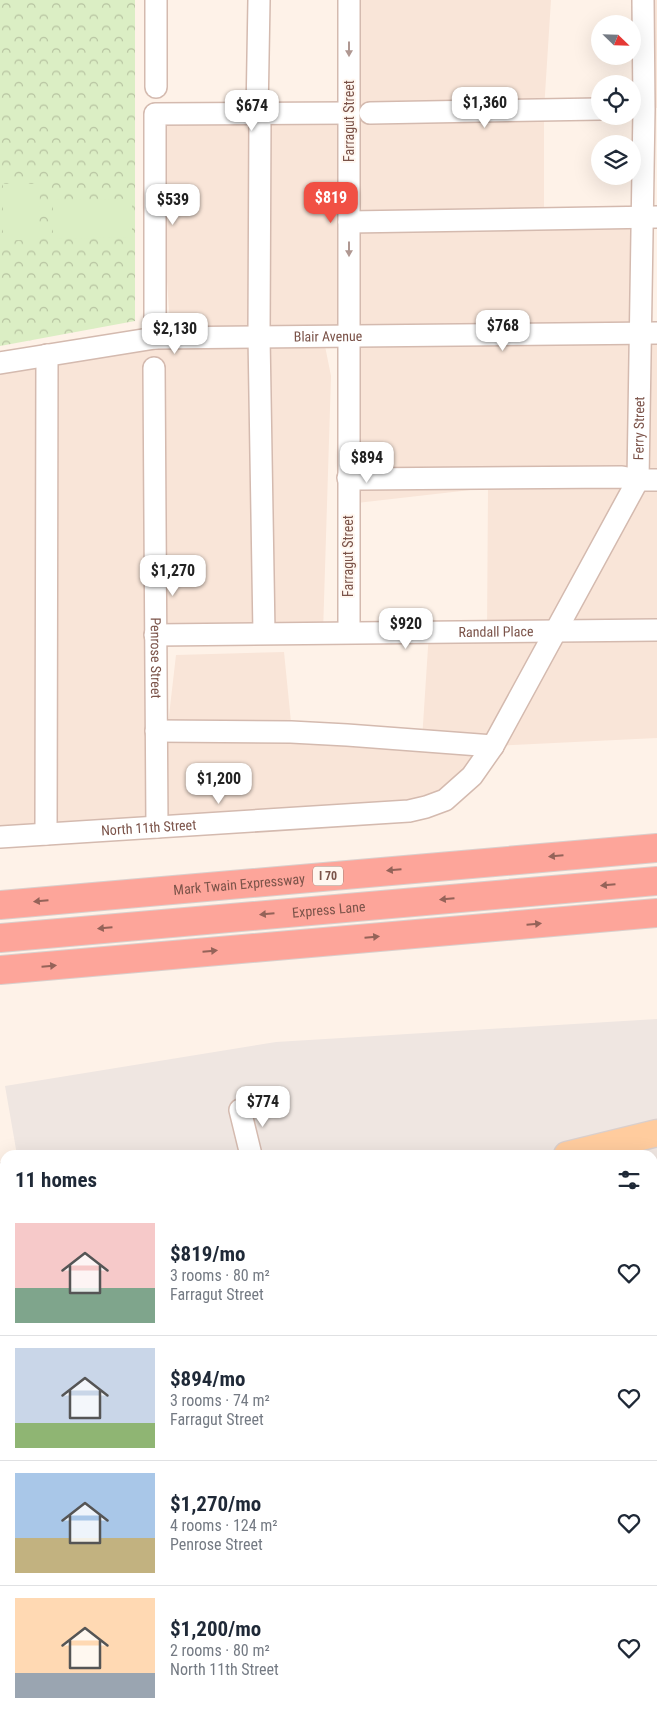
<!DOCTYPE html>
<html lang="en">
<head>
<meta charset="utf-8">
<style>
	:root { --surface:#fff; --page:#f6f6f7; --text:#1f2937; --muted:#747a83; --line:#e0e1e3; --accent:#f15044 }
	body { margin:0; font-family:"Roboto Condensed",sans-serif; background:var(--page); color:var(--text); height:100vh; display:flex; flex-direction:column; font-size:19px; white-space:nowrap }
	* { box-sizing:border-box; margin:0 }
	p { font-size:16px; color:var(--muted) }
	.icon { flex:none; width:28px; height:28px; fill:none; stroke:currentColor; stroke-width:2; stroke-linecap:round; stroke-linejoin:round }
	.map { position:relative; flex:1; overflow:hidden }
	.details { position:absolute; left:0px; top:1150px; width:658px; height:570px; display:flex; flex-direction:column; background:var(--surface); border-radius:15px 15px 0 0; box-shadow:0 5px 20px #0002 }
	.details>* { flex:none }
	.needle { width:32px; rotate:113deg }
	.tools { position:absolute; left:591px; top:15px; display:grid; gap:10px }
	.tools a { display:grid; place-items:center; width:50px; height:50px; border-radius:50%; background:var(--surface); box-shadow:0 5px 20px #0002; font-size:25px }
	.price { position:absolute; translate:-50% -42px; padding:0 11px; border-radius:10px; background:#fff; color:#222; font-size:16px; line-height:32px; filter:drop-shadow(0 1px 2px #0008) }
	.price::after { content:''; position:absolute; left:50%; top:30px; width:15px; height:11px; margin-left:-8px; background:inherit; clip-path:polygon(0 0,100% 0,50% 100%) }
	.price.active { background:var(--accent); color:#fff }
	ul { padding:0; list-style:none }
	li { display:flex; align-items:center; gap:15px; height:125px; padding:0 15px }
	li+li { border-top:1px solid var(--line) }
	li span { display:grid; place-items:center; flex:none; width:140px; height:100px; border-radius:0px; color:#555 }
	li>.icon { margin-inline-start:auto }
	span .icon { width:60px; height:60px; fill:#fffc; stroke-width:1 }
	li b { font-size:21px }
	h2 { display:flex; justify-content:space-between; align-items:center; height:60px; padding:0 15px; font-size:21px }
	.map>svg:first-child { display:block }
</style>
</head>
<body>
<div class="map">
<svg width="657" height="1720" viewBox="0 0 657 1720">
	<defs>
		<pattern id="park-crowns" width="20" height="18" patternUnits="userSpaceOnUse" patternTransform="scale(1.25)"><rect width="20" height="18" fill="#dbeec4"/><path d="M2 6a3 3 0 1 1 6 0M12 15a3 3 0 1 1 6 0" fill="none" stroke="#b7c3a1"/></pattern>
	</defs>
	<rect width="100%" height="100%" fill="#fef2e8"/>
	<g fill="#f9e5d8" fill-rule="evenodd">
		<path d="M350,0H551L544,110V219L643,217L641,333H657V738L493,746L445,800L0,837V364L171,337L155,114L349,113ZM323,336H348V504L488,488L487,631L429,632L422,740L292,732L284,652L176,655L157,820L155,635L323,633L331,376Z"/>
		<path d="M643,0H657V108L644,109Z"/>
	</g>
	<path fill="#efe6e1" d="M657,1019V1720H0V1169L5,1168V1715H652V1155H17L5,1086L276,1042Z"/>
	<path fill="url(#park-crowns)" d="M0,0H135V321L0,346Z"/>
	<g fill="#dbeec4">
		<path d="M3,184H40L39,240H3Z"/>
		<path d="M132,199V237L53,239V200Z"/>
	</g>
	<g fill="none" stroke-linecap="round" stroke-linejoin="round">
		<g stroke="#d4baaf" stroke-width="24">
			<g id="minor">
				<path d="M156,0V87"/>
				<path d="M370,113L600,109"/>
				<path d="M257,114L259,0"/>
				<path d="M260,114L259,336L264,633"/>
				<path d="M349,222L657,217"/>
				<path d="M155,338V114L349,113"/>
				<path id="s1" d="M0,363L155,338L657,333"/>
				<path id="s2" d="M154,368L157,827"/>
				<path d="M348,478L359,479L622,477L638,480H657"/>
				<path d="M349,632V0"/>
				<path id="s3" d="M155,635L657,630"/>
				<path d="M156,731L291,732L347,735L493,746"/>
				<path d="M46,834L47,355"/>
				<path id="s4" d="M0,837L409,811L426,807L445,800L472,776L493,746L638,480L644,109L643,0"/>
				<path d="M240,1110L251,1155"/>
				<path d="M0,1174L5,1194"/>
				<path d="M652,1264L657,1263"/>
				<path d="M652,1302L657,1324"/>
				<path d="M652,1378L657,1377"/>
				<path d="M652,1628L657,1627"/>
				<path d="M108,1715L109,1720"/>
				<path d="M225,1720L248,1715"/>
				<path d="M581,1720L583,1715"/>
			</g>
		</g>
		<g stroke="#dacfcc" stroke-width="29">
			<g id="major">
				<path d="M567,1155L657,1133"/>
				<path d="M0,1290L5,1288"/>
			</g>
		</g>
		<g stroke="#dacfcc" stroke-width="30">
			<g id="highway">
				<path id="s5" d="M0,905L657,848"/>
				<path id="s6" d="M0,938L657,881"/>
				<path d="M0,970L657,913"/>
			</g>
		</g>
		<use href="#minor" stroke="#fff" stroke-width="21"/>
		<use href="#major" stroke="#ffcc9e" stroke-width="26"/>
		<use href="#highway" stroke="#fda59a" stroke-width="28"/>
	</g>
	<defs><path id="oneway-solid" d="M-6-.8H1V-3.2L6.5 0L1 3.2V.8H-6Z" transform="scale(1.25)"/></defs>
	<g fill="#b09892">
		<use href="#oneway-solid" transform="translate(349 49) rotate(90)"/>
		<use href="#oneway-solid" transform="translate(349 249) rotate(90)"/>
	</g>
	<g fill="#956359">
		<use href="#oneway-solid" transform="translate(556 856) rotate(175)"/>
		<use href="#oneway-solid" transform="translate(394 870) rotate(175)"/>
		<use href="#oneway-solid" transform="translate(608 885) rotate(175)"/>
		<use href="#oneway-solid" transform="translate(447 899) rotate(175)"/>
		<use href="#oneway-solid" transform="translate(41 901) rotate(175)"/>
		<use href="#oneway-solid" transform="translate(267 914) rotate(175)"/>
		<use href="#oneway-solid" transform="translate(534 924) rotate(-5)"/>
		<use href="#oneway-solid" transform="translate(105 928) rotate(175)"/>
		<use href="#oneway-solid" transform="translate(372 937) rotate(-5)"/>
		<use href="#oneway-solid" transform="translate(210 951) rotate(-5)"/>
		<use href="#oneway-solid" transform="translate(49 966) rotate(-5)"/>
	</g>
	<g text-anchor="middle" stroke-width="4" stroke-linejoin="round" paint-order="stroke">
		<rect fill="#fff7f0" stroke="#a3847b" stroke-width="1" x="313" y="866.5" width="30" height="19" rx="4"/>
		<g font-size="12" font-weight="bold" fill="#7b5349">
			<text x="328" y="880">I 70</text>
		</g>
		<g font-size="14" fill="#7b5349" stroke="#fff7f0">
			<text transform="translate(349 121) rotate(-90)" y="5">Farragut Street</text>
			<text dy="5" stroke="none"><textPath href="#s1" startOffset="330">Blair Avenue</textPath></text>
			<text dy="5" stroke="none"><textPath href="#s4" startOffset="875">Ferry Street</textPath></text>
			<text transform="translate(348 556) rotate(-90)" y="5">Farragut Street</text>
			<text dy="5" stroke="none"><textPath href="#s3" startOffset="341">Randall Place</textPath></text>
			<text dy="5" stroke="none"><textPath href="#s2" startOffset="290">Penrose Street</textPath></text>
			<text dy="5" stroke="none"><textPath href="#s4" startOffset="149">North 11th Street</textPath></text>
			<text dy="5" stroke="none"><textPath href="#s5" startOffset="240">Mark Twain Expressway</textPath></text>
			<text dy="5" stroke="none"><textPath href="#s6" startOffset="330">Express Lane</textPath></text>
		</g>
	</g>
</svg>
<div class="tools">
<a><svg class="needle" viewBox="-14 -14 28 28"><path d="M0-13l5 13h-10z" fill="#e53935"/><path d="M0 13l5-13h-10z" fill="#747a83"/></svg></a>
<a><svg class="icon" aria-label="locate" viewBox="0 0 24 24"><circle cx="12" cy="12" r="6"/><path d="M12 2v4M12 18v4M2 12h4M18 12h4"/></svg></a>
<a><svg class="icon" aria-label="layers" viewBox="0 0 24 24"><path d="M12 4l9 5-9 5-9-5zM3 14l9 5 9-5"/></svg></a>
</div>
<b class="price" style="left:485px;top:129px">$1,360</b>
<b class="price" style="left:252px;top:132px">$674</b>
<b class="price active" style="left:331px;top:224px">$819</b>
<b class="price" style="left:173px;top:226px">$539</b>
<b class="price" style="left:503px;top:352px">$768</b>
<b class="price" style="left:175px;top:355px">$2,130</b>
<b class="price" style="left:367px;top:484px">$894</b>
<b class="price" style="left:173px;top:597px">$1,270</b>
<b class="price" style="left:406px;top:650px">$920</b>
<b class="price" style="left:219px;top:805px">$1,200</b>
<b class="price" style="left:263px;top:1128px">$774</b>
<section class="details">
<h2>11 homes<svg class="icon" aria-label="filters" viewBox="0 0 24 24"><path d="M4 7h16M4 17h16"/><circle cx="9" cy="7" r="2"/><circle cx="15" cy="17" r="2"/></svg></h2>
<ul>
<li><span style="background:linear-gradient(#f6c9c9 65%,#7fa58c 0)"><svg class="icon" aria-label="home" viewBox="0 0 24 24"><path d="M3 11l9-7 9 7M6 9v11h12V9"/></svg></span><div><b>$819/mo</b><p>3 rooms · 80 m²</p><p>Farragut Street</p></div><svg class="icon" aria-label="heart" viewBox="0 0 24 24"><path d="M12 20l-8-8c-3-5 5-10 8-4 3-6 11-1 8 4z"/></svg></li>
<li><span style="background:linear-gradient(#c9d6e8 75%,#8fb573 0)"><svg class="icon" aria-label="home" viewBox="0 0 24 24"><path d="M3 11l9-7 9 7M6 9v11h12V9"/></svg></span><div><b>$894/mo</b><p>3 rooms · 74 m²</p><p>Farragut Street</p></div><svg class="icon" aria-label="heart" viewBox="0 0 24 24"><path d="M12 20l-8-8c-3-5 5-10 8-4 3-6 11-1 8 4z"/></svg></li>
<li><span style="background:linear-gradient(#a9c7e8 65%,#c2b280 0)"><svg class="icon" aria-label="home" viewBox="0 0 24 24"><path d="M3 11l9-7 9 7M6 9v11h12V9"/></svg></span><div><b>$1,270/mo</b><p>4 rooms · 124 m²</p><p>Penrose Street</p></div><svg class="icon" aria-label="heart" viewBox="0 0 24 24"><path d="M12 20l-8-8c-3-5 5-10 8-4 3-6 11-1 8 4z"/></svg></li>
<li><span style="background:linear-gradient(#ffd9b3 75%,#9aa5b1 0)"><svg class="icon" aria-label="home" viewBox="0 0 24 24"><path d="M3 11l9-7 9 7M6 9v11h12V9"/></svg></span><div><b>$1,200/mo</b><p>2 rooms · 80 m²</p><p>North 11th Street</p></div><svg class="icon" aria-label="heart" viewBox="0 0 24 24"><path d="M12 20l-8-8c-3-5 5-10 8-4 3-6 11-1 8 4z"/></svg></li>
</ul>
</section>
</div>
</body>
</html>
